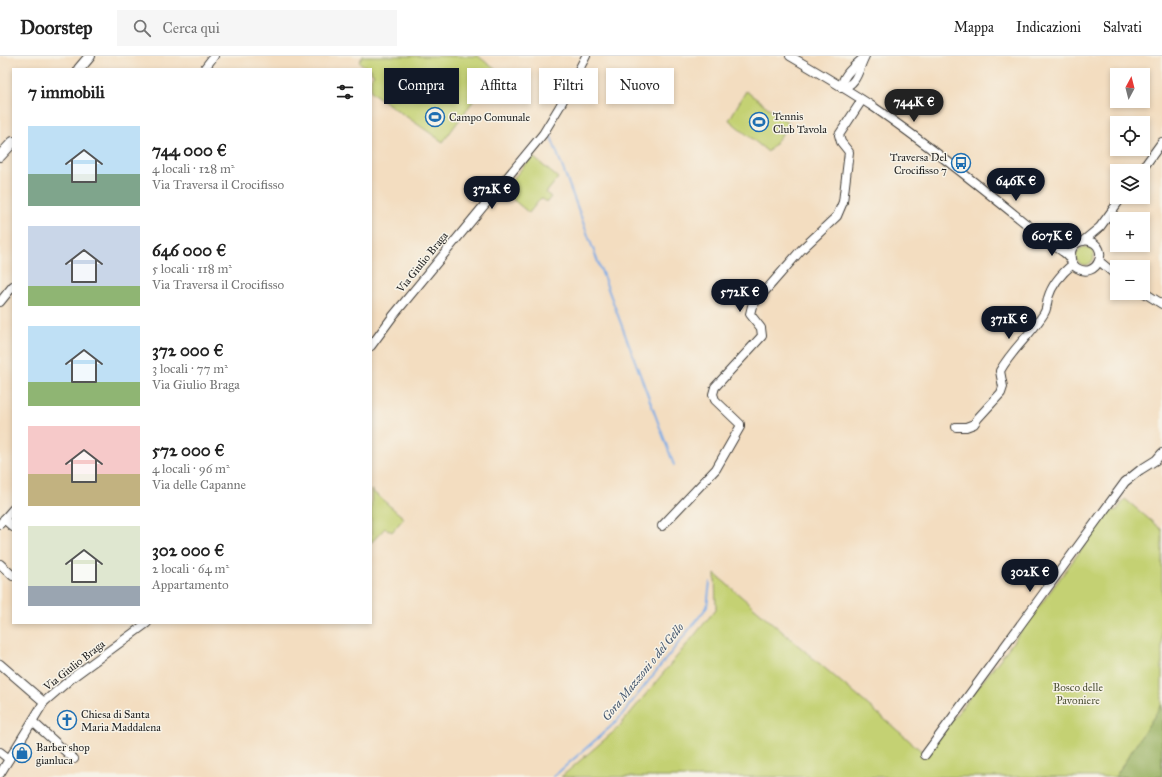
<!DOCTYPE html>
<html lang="it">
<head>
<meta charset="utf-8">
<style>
	:root { --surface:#fff; --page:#f6f6f6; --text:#222; --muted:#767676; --line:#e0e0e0; --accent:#111827 }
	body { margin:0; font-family:"IM FELL Great Primer",serif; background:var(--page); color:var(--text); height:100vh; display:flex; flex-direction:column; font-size:15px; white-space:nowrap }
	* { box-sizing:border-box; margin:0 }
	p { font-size:13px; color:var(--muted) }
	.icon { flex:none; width:22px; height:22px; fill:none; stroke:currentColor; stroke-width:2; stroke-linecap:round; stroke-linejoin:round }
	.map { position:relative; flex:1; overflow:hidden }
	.sheet { position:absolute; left:12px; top:12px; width:360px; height:556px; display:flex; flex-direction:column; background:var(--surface); border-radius:0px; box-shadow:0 2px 6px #0003 }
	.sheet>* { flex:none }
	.banner { position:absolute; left:384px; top:12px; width:380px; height:36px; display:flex; gap:8px }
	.needle { width:26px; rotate:7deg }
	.controls { position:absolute; left:1110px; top:12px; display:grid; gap:8px }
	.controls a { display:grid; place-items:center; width:40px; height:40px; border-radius:0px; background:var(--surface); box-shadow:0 2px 6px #0003; font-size:20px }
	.price { position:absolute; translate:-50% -34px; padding:0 9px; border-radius:14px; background:var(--accent); color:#fff; font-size:13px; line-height:26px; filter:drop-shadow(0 1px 2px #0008) }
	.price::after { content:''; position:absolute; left:50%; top:24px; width:12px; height:9px; margin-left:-6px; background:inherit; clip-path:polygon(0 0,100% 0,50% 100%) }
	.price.selected { background:#222; color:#fff }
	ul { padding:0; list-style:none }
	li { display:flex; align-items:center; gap:12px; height:100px; padding:0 16px }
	li span { display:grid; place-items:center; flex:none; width:112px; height:80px; border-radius:0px; color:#555 }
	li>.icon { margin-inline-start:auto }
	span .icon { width:48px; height:48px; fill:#fffc; stroke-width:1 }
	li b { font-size:17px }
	h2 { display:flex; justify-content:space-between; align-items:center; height:48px; padding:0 16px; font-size:17px }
	.chip { padding:0 14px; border-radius:0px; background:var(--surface); box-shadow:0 2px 6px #0003; font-size:14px; line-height:36px }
	.chip.selected { background:var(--accent); color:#fff }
	header { display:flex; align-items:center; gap:24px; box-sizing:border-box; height:56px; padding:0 20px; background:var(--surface); border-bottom:1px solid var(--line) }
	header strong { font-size:19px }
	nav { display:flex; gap:22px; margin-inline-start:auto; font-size:14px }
	.search { width:280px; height:36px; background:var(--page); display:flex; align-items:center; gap:10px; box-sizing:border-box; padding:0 14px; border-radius:0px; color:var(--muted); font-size:15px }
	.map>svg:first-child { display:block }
</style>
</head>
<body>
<header>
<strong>Doorstep</strong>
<div class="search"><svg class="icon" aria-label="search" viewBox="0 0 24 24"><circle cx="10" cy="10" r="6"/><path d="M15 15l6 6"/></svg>Cerca qui</div>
<nav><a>Mappa</a><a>Indicazioni</a><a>Salvati</a></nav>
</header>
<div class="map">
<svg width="1162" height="721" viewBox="0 0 1162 721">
	<rect width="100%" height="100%" fill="#f7f3e8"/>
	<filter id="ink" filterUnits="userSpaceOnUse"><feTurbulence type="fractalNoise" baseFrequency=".025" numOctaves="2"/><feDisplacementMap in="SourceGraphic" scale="8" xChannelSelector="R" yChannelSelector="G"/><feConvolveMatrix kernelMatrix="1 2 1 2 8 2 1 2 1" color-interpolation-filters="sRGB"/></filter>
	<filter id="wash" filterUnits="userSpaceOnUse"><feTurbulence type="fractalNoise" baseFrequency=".012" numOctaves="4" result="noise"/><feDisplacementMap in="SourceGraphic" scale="16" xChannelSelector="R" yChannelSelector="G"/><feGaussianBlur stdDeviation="0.9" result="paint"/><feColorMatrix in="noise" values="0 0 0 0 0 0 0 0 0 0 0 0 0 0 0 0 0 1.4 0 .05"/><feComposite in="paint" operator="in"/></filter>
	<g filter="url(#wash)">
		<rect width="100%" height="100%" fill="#f3ddc0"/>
		<g fill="#c4d173" stroke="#707648">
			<path d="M363,0H478L496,14L443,86L371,36V22L374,18L371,16V13H368L359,6Z"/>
			<path d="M746,35L790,68L768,96L729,64Z"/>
			<path d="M532,100L558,122L546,137L551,141L547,146L541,142L529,157L503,135Z"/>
			<circle cx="1085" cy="200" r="9"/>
			<path d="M371,434L404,462L392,476L385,472L371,487Z"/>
			<path d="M1125,443L1162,474V721H561L618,672L716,553L715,518L925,698L1001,602L1109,456L1117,454Z"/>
		</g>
		<path fill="#9bb365" stroke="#5c6840" d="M1162,648V721H1115Z"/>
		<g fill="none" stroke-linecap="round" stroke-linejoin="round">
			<g stroke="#7cabe6" stroke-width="2">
				<path d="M550,78L674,409"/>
				<path d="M553,721L616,666L707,551L710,526"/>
			</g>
		</g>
	</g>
	<g filter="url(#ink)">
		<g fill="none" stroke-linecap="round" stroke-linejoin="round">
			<g stroke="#3c3935" stroke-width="10">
				<g id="minor">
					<path d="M790,0C819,17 848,34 875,52C927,88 976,127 1025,167C1034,174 1042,181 1051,188C1056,191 1061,194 1066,198C1071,202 1072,209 1077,212C1097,224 1111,191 1089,185C1085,184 1081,185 1077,187C1071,191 1070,197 1071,203"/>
					<path d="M204,13L214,0"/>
					<path d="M842,32C858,28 858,13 865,0"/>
					<path d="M842,32C841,20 854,11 862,3"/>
					<path d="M1141,115L1162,86"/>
					<path d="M1083,185L1100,171L1122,141"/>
					<path d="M1099,205L1117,220"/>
					<path d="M1143,236L1162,248"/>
					<path d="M0,246L13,230"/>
					<path d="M371,290L393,260L543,78L560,50L586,0"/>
					<path d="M956,371H966L974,368L978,362L1001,337L1003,331L1000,315C1011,295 1028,281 1041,262C1047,254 1046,252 1048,242C1052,228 1062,217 1073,208"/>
					<path d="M4,463L13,471"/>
					<path d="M0,468L13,453"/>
					<path d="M662,470L716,413L740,371V368L715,344L713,338L715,331L762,280L761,272L750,258L752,250L801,194L837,160L843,146L849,96L841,86L839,79L862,44"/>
					<path d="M0,508L13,520"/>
					<path d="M0,608L44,646"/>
					<path d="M33,666L74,703"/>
					<path d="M0,696L9,703"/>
					<path d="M925,699L1125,426L1140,414L1156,404L1162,397"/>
					<path d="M0,718L44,646L73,621L147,567"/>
				</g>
			</g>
			<g stroke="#3c3935" stroke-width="12">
				<g id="major">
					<path d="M79,13L90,0"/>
					<path d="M0,100L13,86"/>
				</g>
			</g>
			<use href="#minor" stroke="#fff" stroke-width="8"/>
			<use href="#major" stroke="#fff" stroke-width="10"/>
		</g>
	</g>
	<defs>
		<g id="stadium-ring" transform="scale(1)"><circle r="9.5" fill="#f7f3e8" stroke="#1f6fb2" stroke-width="1.5"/><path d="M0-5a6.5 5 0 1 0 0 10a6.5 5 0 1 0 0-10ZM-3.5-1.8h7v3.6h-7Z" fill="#1f6fb2"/></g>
		<g id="bus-ring" transform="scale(1)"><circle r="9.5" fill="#f7f3e8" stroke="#1f6fb2" stroke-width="1.5"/><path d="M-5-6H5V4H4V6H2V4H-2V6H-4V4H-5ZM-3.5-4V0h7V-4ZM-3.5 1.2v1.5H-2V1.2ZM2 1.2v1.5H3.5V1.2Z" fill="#1f6fb2"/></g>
		<g id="church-ring" transform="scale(1)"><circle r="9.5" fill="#f7f3e8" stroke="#1f6fb2" stroke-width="1.5"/><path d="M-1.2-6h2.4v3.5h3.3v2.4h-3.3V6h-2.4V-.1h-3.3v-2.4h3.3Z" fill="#1f6fb2"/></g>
		<g id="shop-ring" transform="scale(1)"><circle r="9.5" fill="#f7f3e8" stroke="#1f6fb2" stroke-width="1.5"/><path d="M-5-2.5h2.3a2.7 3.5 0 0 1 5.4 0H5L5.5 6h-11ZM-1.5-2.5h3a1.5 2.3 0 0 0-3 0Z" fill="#1f6fb2"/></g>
	</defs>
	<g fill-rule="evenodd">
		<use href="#stadium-ring" x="435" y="61"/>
		<use href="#stadium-ring" x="759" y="66"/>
		<use href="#bus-ring" x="961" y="107"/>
		<use href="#church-ring" x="67" y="664"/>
		<use href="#shop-ring" x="22" y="697"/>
	</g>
	<g text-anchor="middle" stroke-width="3" stroke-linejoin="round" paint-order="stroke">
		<g font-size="11" fill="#1c1c1c" stroke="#f7f3e8" text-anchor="start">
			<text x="773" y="64">Tennis<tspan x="773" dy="13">Club Tavola</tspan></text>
			<text x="449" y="65">Campo Comunale</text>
			<text x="947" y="105" text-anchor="end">Traversa Del<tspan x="947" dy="13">Crocifisso 7</tspan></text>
			<text x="81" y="662">Chiesa di Santa<tspan x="81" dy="13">Maria Maddalena</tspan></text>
			<text x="36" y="695">Barber shop<tspan x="36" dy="13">gianluca</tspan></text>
		</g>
		<g font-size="11" fill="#1c1c1c" stroke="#f7f3e8">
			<text transform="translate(422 206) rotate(-51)" y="4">Via Giulio Braga</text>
			<text transform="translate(74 609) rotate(-38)" y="4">Via Giulio Braga</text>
		</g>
		<g font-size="11" fill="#4e5236" stroke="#f7f3e8">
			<text x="1078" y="635">Bosco delle<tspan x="1078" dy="13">Pavoniere</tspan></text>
		</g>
		<g font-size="12" font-style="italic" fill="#42556d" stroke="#f7f3e8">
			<text transform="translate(643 616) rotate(-51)" y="4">Gora Mazzoni o del Gello</text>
		</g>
	</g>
</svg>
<div class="controls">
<a><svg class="needle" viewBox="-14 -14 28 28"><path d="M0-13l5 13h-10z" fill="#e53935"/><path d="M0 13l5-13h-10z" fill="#767676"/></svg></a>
<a><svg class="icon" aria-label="locate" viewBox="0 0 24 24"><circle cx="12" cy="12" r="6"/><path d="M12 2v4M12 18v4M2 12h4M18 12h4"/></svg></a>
<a><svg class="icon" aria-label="layers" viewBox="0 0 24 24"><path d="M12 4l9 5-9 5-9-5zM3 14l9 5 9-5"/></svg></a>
<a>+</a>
<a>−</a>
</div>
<b class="price selected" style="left:914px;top:67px">744K €</b>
<b class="price" style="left:1016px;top:146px">646K €</b>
<b class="price" style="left:492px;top:154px">372K €</b>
<b class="price" style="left:1052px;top:201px">607K €</b>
<b class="price" style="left:740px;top:257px">572K €</b>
<b class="price" style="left:1009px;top:284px">371K €</b>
<b class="price" style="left:1030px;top:537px">302K €</b>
<div class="banner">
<a class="chip selected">Compra</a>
<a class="chip">Affitta</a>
<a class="chip">Filtri</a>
<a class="chip">Nuovo</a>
</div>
<section class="sheet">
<h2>7 immobili<svg class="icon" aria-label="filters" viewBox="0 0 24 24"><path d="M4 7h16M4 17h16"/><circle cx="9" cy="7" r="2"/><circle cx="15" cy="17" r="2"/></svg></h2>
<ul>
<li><span style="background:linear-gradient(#bfe0f5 60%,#7fa58c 0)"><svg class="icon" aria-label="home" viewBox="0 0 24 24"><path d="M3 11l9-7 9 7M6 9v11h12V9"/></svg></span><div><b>744 000 €</b><p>4 locali · 128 m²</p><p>Via Traversa il Crocifisso</p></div></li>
<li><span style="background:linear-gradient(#c9d6e8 75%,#8fb573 0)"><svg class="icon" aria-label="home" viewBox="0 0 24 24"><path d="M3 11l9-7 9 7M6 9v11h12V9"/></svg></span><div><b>646 000 €</b><p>5 locali · 118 m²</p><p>Via Traversa il Crocifisso</p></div></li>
<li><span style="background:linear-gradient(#bfe0f5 70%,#8fb573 0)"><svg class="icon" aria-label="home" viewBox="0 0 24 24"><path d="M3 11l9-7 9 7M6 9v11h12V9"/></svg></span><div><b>372 000 €</b><p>3 locali · 77 m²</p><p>Via Giulio Braga</p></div></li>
<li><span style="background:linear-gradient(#f6c9c9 60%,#c2b280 0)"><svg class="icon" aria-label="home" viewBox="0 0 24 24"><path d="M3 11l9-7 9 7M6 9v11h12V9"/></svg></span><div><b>572 000 €</b><p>4 locali · 96 m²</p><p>Via delle Capanne</p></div></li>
<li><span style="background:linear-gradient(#dfe7d0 75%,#9aa5b1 0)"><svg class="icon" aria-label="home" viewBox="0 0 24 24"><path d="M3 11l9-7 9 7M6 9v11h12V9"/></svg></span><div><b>302 000 €</b><p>2 locali · 64 m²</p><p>Appartamento</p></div></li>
</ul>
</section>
</div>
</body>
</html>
